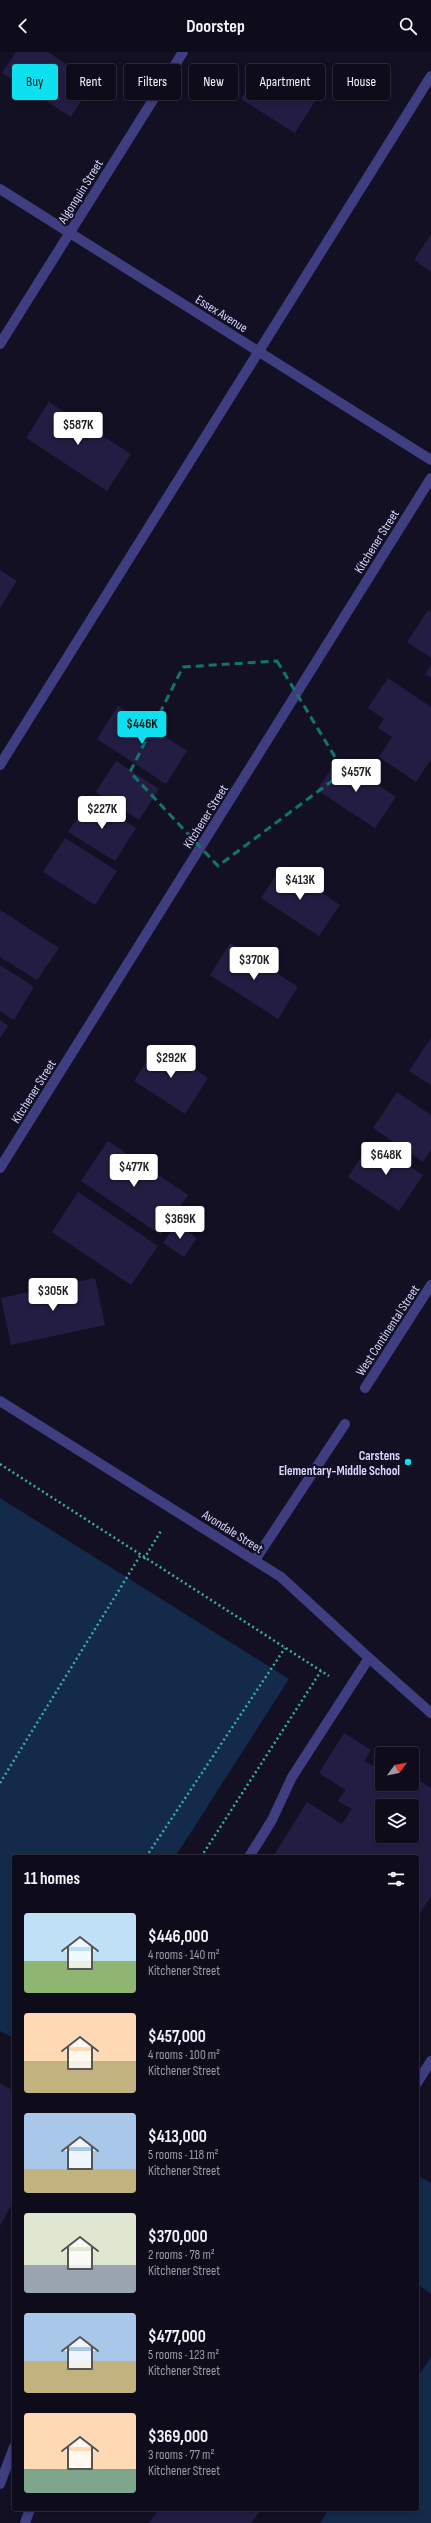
<!DOCTYPE html>
<html lang="en">
<head>
<meta charset="utf-8">
<style>
	:root { --surface:#0e0c1b; --page:#1c1a28; --text:#f1f3f6; --muted:#9b9ba3; --line:#2e2c3a; --accent:#0ee0ef }
	body { margin:0; font-family:"Sofia Sans Condensed",sans-serif; background:var(--page); color:var(--text); height:100vh; display:flex; flex-direction:column; font-size:15px; white-space:nowrap }
	* { box-sizing:border-box; margin:0 }
	p { font-size:13px; color:var(--muted) }
	.icon { flex:none; width:22px; height:22px; fill:none; stroke:currentColor; stroke-width:2; stroke-linecap:round; stroke-linejoin:round }
	.map { position:relative; flex:1; overflow:hidden }
	.details { position:absolute; left:12px; top:1803px; width:407px; height:656px; display:flex; flex-direction:column; background:var(--surface); border-radius:4px; box-shadow:0 2px 6px #0003,0 0 0 1px var(--line) }
	.details>* { flex:none }
	.guide { position:absolute; left:12px; top:12px; width:407px; height:36px; display:flex; gap:8px }
	.needle { width:26px; rotate:58deg }
	.fabs { position:absolute; left:375px; top:1695px; display:grid; gap:8px }
	.fabs a { display:grid; place-items:center; width:44px; height:44px; border-radius:4px; background:var(--surface); box-shadow:0 2px 6px #0003,0 0 0 1px var(--line); font-size:20px }
	.price { position:absolute; translate:-50% -34px; padding:0 9px; border-radius:4px; background:#fff; color:#222; font-size:13px; line-height:26px; filter:drop-shadow(0 1px 2px #0008) }
	.price::after { content:''; position:absolute; left:50%; top:24px; width:12px; height:9px; margin-left:-6px; background:inherit; clip-path:polygon(0 0,100% 0,50% 100%) }
	.price.on { background:var(--accent); color:#111 }
	ul { padding:0; list-style:none }
	li { display:flex; align-items:center; gap:12px; height:100px; padding:0 12px }
	li span { display:grid; place-items:center; flex:none; width:112px; height:80px; border-radius:4px; color:#555 }
	li>.icon { margin-inline-start:auto }
	span .icon { width:48px; height:48px; fill:#fffc; stroke-width:1 }
	li b { font-size:17px }
	h2 { display:flex; justify-content:space-between; align-items:center; height:48px; padding:0 12px; font-size:17px }
	.pill { padding:0 14px; border-radius:4px; background:var(--surface); box-shadow:0 2px 6px #0003,0 0 0 1px var(--line); font-size:14px; line-height:36px }
	.pill.on { background:var(--accent); color:#111 }
	header { display:flex; justify-content:space-between; align-items:center; height:52px; padding:0 12px; background:var(--surface); font-size:18px; font-weight:700 }
	.map>svg:first-child { display:block }
</style>
</head>
<body>
<header><svg class="icon" aria-label="back" viewBox="0 0 24 24"><path d="M15 5l-7 7 7 7"/></svg>Doorstep<svg class="icon" aria-label="search" viewBox="0 0 24 24"><circle cx="10" cy="10" r="6"/><path d="M15 15l6 6"/></svg></header>
<div class="map">
<svg width="431" height="2471" viewBox="0 0 431 2471">
	<rect width="100%" height="100%" fill="#131024"/>
	<g fill="#132a4a">
		<path d="M0,1446L289,1627L175,1805H14V1986L0,1979Z"/>
		<path d="M417,2123L431,2131V2242L417,2232Z"/>
		<path d="M431,2305V2471H320L329,2457H417V2326Z"/>
	</g>
	<g fill="#241d43" fill-rule="evenodd">
		<path d="M16,0H48L93,30L71,65L2,21Z"/>
		<path d="M262,15L315,49L295,81L241,47Z"/>
		<path d="M431,182V220L414,208Z"/>
		<path d="M49,350L131,402L107,439L26,386Z"/>
		<path d="M0,518L17,529L0,556Z"/>
		<path d="M428,558L431,560V606L407,590Z"/>
		<path d="M431,613V626L425,622Z"/>
		<path d="M388,626L431,655V707L416,730L379,705L392,685L378,676L384,667L368,656Z"/>
		<path d="M118,654L187,699L166,732L97,687Z"/>
		<path d="M338,706L396,745L375,776L317,738Z"/>
		<path d="M116,709L159,737L139,768L96,740Z"/>
		<path d="M90,747L136,776L115,809L68,780Z"/>
		<path d="M65,786L117,819L95,853L43,820Z"/>
		<path d="M282,814L340,853L319,884L261,846Z"/>
		<path d="M0,858L59,896L37,928L0,905Z"/>
		<path d="M230,891L298,935L278,967L210,923Z"/>
		<path d="M0,913L34,935L14,968L0,959Z"/>
		<path d="M0,968L8,974L0,986Z"/>
		<path d="M431,986V1033L409,1019Z"/>
		<path d="M158,992L208,1026L185,1062L134,1029Z"/>
		<path d="M397,1040L431,1063V1098L423,1110L373,1076Z"/>
		<path d="M108,1089L188,1143L161,1183L81,1129Z"/>
		<path d="M372,1089L423,1123L399,1159L348,1125Z"/>
		<path d="M78,1140L158,1194L131,1233L52,1180Z"/>
		<path d="M176,1172L197,1186L184,1205L163,1191Z"/>
		<path d="M95,1226L105,1273L11,1293L1,1246Z"/>
		<path d="M344,1681L371,1698L365,1709L373,1714L379,1704L382,1706V1732H412V1724L431,1736V1844L417,1866V1805H273L307,1750L342,1772L352,1757L338,1749L346,1738L319,1721ZM382,1754H412V1784H382Z"/>
		<path d="M0,2031L14,2039V2148L0,2174Z"/>
		<path d="M159,2457H262L251,2471H149Z"/>
	</g>
	<g fill="none" stroke-linecap="round" stroke-linejoin="round">
		<g stroke="#36afa4" stroke-width="2.5" stroke-dasharray="2 3" stroke-linecap="butt">
			<path d="M0,1412L329,1624"/>
			<path d="M144,1507L162,1477"/>
			<path d="M0,1731L140,1504"/>
			<path d="M146,1805L285,1596"/>
			<path d="M201,1805L321,1619"/>
		</g>
		<g stroke="#3e3e80" stroke-width="10">
			<path d="M0,137L431,408"/>
			<path d="M0,292L183,0"/>
			<path d="M0,713L431,24"/>
			<path d="M0,1116L431,426"/>
			<path d="M365,1336L431,1233"/>
			<path d="M0,1349L281,1525L369,1606L431,1661"/>
			<path d="M255,1508L345,1372"/>
			<path d="M249,1805L272,1768L292,1725L369,1606"/>
			<path d="M417,2031L431,2009"/>
			<path d="M0,2432L14,2395"/>
			<path d="M25,2471L30,2457"/>
		</g>
	</g>
	<path fill="none" stroke="#0f766e" stroke-width="3" stroke-dasharray="8 5" stroke-linejoin="round" d="M277,609L344,720L218,814L130,720L183,615Z"/>
	<circle fill="#0ee0ef" stroke="#131024" stroke-width="1.5" cx="408" cy="1410" r="4"/>
	<g text-anchor="middle" stroke-width="4" stroke-linejoin="round" paint-order="stroke">
		<g font-size="13" fill="#d8d5fd" stroke="#131024">
			<text transform="translate(80 139) rotate(-58)" y="5">Algonquin Street</text>
			<text transform="translate(222 261) rotate(32)" y="5">Essex Avenue</text>
			<text transform="translate(376 489) rotate(-58)" y="5">Kitchener Street</text>
			<text transform="translate(205 764) rotate(-58)" y="5">Kitchener Street</text>
			<text transform="translate(33 1039) rotate(-58)" y="5">Kitchener Street</text>
			<text transform="translate(387 1278) rotate(-57)" y="5">West Continental Street</text>
			<text transform="translate(233 1479) rotate(32)" y="5">Avondale Street</text>
		</g>
		<g font-size="13" font-weight="bold" fill="#d8d5fd" stroke="#131024" text-anchor="end">
			<text x="400" y="1408">Carstens<tspan x="400" dy="15">Elementary-Middle School</tspan></text>
		</g>
	</g>
</svg>
<div class="fabs">
<a><svg class="needle" viewBox="-14 -14 28 28"><path d="M0-13l5 13h-10z" fill="#e53935"/><path d="M0 13l5-13h-10z" fill="#9b9ba3"/></svg></a>
<a><svg class="icon" aria-label="layers" viewBox="0 0 24 24"><path d="M12 4l9 5-9 5-9-5zM3 14l9 5 9-5"/></svg></a>
</div>
<b class="price" style="left:78px;top:394px">$587K</b>
<b class="price on" style="left:142px;top:693px">$446K</b>
<b class="price" style="left:356px;top:741px">$457K</b>
<b class="price" style="left:102px;top:778px">$227K</b>
<b class="price" style="left:300px;top:849px">$413K</b>
<b class="price" style="left:254px;top:929px">$370K</b>
<b class="price" style="left:171px;top:1027px">$292K</b>
<b class="price" style="left:386px;top:1124px">$648K</b>
<b class="price" style="left:134px;top:1136px">$477K</b>
<b class="price" style="left:180px;top:1188px">$369K</b>
<b class="price" style="left:53px;top:1260px">$305K</b>
<div class="guide">
<a class="pill on">Buy</a>
<a class="pill">Rent</a>
<a class="pill">Filters</a>
<a class="pill">New</a>
<a class="pill">Apartment</a>
<a class="pill">House</a>
</div>
<section class="details">
<h2>11 homes<svg class="icon" aria-label="filters" viewBox="0 0 24 24"><path d="M4 7h16M4 17h16"/><circle cx="9" cy="7" r="2"/><circle cx="15" cy="17" r="2"/></svg></h2>
<ul>
<li><span style="background:linear-gradient(#bfe0f5 60%,#8fb573 0)"><svg class="icon" aria-label="home" viewBox="0 0 24 24"><path d="M3 11l9-7 9 7M6 9v11h12V9"/></svg></span><div><b>$446,000</b><p>4 rooms · 140 m²</p><p>Kitchener Street</p></div></li>
<li><span style="background:linear-gradient(#ffd9b3 60%,#c2b280 0)"><svg class="icon" aria-label="home" viewBox="0 0 24 24"><path d="M3 11l9-7 9 7M6 9v11h12V9"/></svg></span><div><b>$457,000</b><p>4 rooms · 100 m²</p><p>Kitchener Street</p></div></li>
<li><span style="background:linear-gradient(#a9c7e8 70%,#c2b280 0)"><svg class="icon" aria-label="home" viewBox="0 0 24 24"><path d="M3 11l9-7 9 7M6 9v11h12V9"/></svg></span><div><b>$413,000</b><p>5 rooms · 118 m²</p><p>Kitchener Street</p></div></li>
<li><span style="background:linear-gradient(#dfe7d0 65%,#9aa5b1 0)"><svg class="icon" aria-label="home" viewBox="0 0 24 24"><path d="M3 11l9-7 9 7M6 9v11h12V9"/></svg></span><div><b>$370,000</b><p>2 rooms · 78 m²</p><p>Kitchener Street</p></div></li>
<li><span style="background:linear-gradient(#a9c7e8 60%,#c2b280 0)"><svg class="icon" aria-label="home" viewBox="0 0 24 24"><path d="M3 11l9-7 9 7M6 9v11h12V9"/></svg></span><div><b>$477,000</b><p>5 rooms · 123 m²</p><p>Kitchener Street</p></div></li>
<li><span style="background:linear-gradient(#ffd9b3 70%,#7fa58c 0)"><svg class="icon" aria-label="home" viewBox="0 0 24 24"><path d="M3 11l9-7 9 7M6 9v11h12V9"/></svg></span><div><b>$369,000</b><p>3 rooms · 77 m²</p><p>Kitchener Street</p></div></li>
</ul>
</section>
</div>
</body>
</html>
